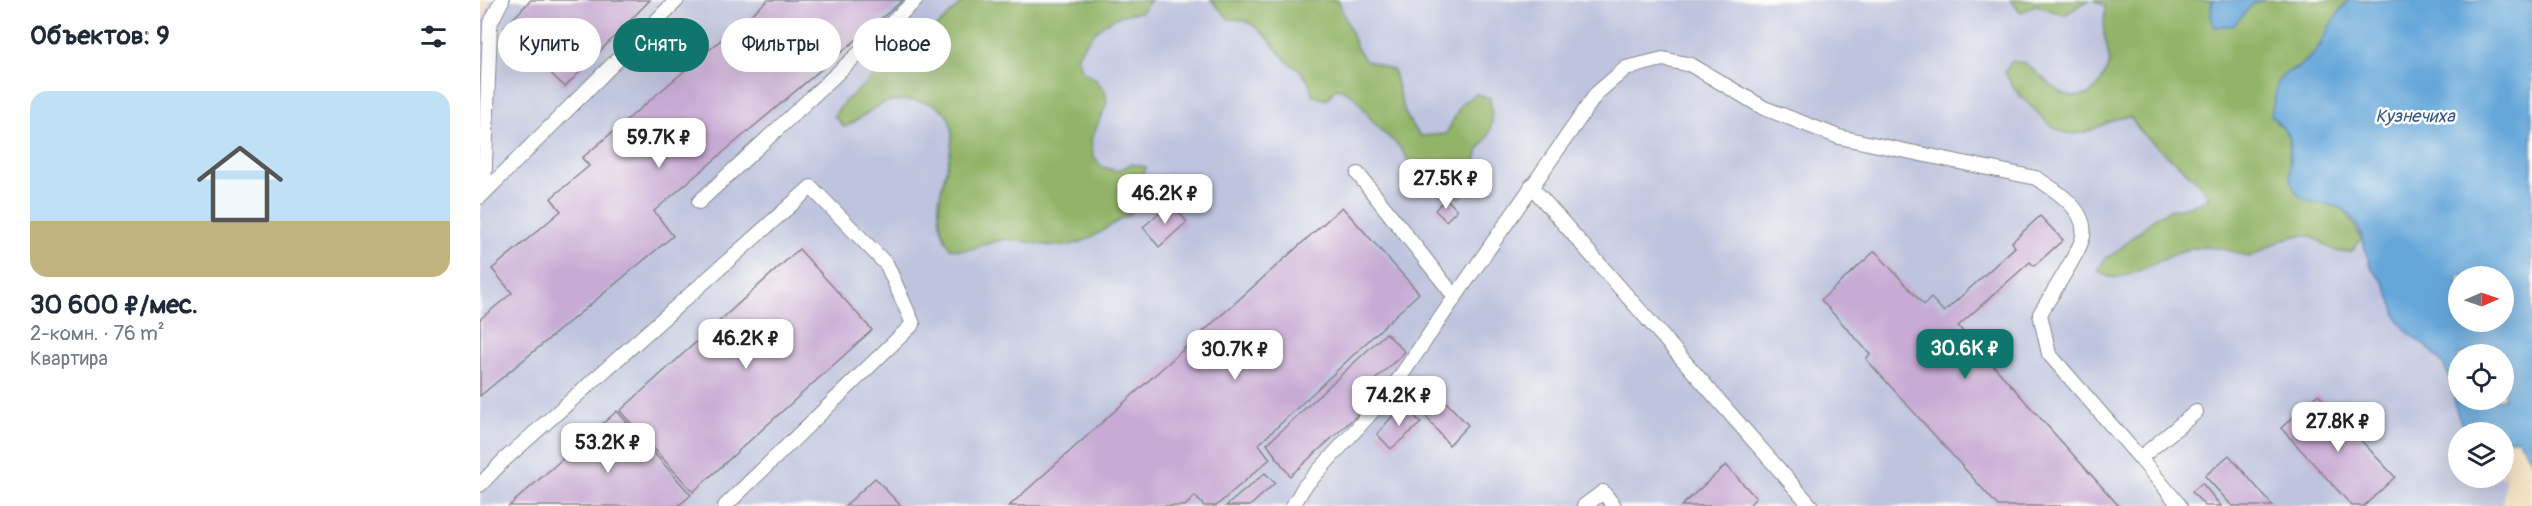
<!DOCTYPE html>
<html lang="ru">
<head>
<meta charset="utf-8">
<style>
	:root { --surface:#fff; --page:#f2f2f3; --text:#1f2937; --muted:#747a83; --line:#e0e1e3; --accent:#0f766e }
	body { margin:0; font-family:Pangolin,sans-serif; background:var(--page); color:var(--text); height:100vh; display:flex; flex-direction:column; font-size:22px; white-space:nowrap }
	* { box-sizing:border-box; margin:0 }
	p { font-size:20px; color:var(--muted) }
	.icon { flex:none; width:33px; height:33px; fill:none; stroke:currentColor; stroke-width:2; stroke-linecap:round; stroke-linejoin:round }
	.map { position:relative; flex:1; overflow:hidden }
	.side { display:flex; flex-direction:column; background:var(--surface); width:480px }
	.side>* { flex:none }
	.banner { position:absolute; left:18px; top:18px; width:570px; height:54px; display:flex; gap:12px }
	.needle { width:39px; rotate:88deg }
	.tools { position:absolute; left:1968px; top:266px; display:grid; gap:12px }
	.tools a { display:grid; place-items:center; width:66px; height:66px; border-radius:50%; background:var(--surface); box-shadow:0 6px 24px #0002; font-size:30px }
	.price { position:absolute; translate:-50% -51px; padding:0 14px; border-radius:12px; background:#fff; color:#222; font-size:20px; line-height:39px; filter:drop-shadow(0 2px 3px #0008) }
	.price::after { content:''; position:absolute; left:50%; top:36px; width:18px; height:14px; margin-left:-9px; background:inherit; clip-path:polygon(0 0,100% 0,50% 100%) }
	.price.active { background:var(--accent); color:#fff }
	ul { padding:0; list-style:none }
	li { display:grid; align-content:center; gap:12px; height:318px; padding:0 30px }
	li+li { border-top:2px solid var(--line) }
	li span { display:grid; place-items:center; height:186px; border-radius:18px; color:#555 }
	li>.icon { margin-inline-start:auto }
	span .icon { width:108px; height:108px; fill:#fffc; stroke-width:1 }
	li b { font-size:26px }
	h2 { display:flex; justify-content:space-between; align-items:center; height:72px; padding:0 30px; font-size:26px }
	.chip { padding:0 21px; border-radius:27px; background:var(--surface); box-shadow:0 6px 24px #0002; font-size:21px; line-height:54px }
	.chip.active { background:var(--accent); color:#fff }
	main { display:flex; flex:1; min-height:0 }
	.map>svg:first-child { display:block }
</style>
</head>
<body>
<main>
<section class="side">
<h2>Объектов: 9<svg class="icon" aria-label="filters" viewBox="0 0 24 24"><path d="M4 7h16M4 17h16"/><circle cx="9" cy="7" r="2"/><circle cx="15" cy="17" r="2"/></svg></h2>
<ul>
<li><span style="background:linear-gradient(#bfe0f5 70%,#c2b280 0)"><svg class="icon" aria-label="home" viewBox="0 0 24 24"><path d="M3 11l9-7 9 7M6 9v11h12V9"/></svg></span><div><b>30 600 ₽/мес.</b><p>2-комн. · 76 m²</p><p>Квартира</p></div></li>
</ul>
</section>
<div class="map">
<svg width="2052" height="506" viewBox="0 0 2052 506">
	<rect width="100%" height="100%" fill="#fdfcf7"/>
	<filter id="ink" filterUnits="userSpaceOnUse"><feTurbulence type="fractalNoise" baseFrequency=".0167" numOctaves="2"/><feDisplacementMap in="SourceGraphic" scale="12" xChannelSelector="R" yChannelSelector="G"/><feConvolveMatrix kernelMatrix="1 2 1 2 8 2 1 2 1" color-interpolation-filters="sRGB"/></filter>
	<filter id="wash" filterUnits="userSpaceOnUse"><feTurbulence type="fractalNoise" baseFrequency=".008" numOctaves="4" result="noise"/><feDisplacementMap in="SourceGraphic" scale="24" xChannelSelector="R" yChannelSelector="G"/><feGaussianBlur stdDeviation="1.35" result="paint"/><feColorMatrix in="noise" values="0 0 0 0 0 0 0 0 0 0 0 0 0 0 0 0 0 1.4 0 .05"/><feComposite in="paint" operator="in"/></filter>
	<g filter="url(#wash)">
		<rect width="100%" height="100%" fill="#f0debe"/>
		<path fill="#bec3de" d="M11,0H1732L1731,6L1783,2L1785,0H1868L1862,7L1878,230L1892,269L1907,287L1918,319L1941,343L1950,348L1957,356L1968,374L1977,417L1987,432H1978V477H2024V467L2026,470L2023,506H0V25Z"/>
		<g fill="#92b468" stroke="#567263" stroke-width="1.5">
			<path d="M485,0H671L661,12C631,13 611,31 597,57L602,71L615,79L625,90L627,103L611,140L613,155L622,167L637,171L651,164L666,167L651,214C622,227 610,247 575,246C558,246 541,238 524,240C500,242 495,255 470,248C462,235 458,221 459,204C461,172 495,111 444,102C433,100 418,99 407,102C390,107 380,121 364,127L354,116L364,102L390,80L401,66L415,58L456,27Z"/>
			<path d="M731,0H858L877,48L885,60L913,70C921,95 921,117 941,136L966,134L982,103L996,94L1010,98C1012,111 1014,123 1008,136C1006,141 1000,146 998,152C992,176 1002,179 979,198L968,189L958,194C929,177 937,169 920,148C913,139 903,134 896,125C880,108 881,94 856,88L847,100L833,96L828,81L819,69L807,62L787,37L776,27L764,20L749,19Z"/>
			<path d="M1530,0H1609L1584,15L1556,5L1541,12Z"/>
			<path d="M1614,0H1732L1731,6L1766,9L1773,2L1785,0H1868C1847,24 1840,62 1807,72L1796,123C1815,135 1807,143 1809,161C1810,173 1822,188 1827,200C1862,206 1868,206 1881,240L1871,252C1846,253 1852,245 1832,237C1812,229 1787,250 1769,257C1748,249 1727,244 1705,250C1686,256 1648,281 1630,277C1626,276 1622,272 1618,271L1625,259L1636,252L1677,216L1690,210L1718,204L1729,197C1707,164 1672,151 1650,117C1628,118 1624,127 1606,132C1582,139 1569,125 1554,109C1541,97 1533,89 1525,73L1531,61L1545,63L1580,92L1593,97L1608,95L1619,85L1630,62L1624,33L1625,6Z"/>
		</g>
		<g fill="#66a7da" stroke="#406b9c" stroke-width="1.5" fill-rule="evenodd">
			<path d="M1732,0H1785L1773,3L1754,25L1735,27L1731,17Z"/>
			<path d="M1868,0H2052V461L2038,439H2024V432H1987C1970,411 1977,386 1963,364C1951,345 1929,339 1918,319C1914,310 1911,298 1907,289C1904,280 1895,275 1891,267C1884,250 1882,225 1868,212C1855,201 1828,207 1817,193C1804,176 1813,158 1810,139C1807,128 1797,124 1791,115L1798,81L1807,72L1818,69L1839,48L1849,27ZM1978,276H2024V321H1978ZM1978,354H2024V399H1978Z"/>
		</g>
		<g id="blocks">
			<g fill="#c8abd4">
				<path d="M51,0H170L85,87L24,28Z"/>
				<path d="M288,0H423L174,211L193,236L0,396V319L32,293L12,269L81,211L71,198L109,166L102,158Z"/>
				<path d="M966,198L977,210L966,221L955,210Z"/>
				<path d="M691,203L707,222L679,247L663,227Z"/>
				<path d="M862,207L939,293L779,444L790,459L736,506H724L715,496L705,506H529Z"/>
				<path d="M1560,216L1583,240L1554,266L1550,262L1478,326L1639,506H1518L1386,359L1390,354L1341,300L1395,251L1444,305L1451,298L1464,312L1535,247L1532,242Z"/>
				<path d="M319,249L392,330L213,492L140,411Z"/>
				<path d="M906,333L925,352L886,388L894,400L810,476L787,444Z"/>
				<path d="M1838,394L1915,477L1884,506H1872L1801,428Z"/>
				<path d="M962,398L988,425L969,445L944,414Z"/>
				<path d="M923,404L941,423L911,449L897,434Z"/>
				<path d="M137,411L211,495L198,506H29Z"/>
				<path d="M1749,455L1793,506H1752L1725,476Z"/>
				<path d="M1246,465L1276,498L1268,506H1201Z"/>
				<path d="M785,473L795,483L770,506H746Z"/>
				<path d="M395,478L421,506H365Z"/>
				<path d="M1722,483L1741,506H1725L1712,492Z"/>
			</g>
		</g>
	</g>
	<g filter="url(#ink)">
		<use href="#blocks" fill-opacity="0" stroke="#86868e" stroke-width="1.5"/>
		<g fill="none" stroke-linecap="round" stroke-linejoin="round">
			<g stroke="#86868e" stroke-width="16">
				<g id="lane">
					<path d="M1051,186L1331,506"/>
					<path d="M4,192L10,24L22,0"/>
					<path d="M0,197L197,0"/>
					<path d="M219,202L436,0"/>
					<path d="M975,297L1117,93L1146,68L1183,59L1211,65L1284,108L1359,137L1556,178C1574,189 1608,210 1603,236C1601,250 1569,298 1560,314L1569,354L1660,458L1716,412"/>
					<path d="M1660,458L1700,506"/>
					<path d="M0,485L24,460L331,187L407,265L433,324L245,506"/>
					<path d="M813,506L824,487L909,393L975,297L878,174"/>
					<path d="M1104,506L1123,492L1134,506"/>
				</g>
			</g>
			<use href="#lane" stroke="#fff" stroke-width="14"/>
		</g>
	</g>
	<g text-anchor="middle" stroke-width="5" stroke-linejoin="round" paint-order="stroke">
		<g font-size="18" font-style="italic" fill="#355989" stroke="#fdfcf7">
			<text x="1935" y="122">Кузнечиха</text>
		</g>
	</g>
</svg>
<div class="tools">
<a><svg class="needle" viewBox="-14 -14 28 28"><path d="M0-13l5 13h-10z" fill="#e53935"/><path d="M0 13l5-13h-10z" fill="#747a83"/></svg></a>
<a><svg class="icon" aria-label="locate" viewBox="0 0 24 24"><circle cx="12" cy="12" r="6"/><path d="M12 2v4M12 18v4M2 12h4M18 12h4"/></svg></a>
<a><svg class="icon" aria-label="layers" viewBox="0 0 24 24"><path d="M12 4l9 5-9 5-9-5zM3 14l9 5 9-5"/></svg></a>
</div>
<b class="price" style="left:179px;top:169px">59.7K ₽</b>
<b class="price" style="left:966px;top:210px">27.5K ₽</b>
<b class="price" style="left:685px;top:225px">46.2K ₽</b>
<b class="price" style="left:266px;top:370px">46.2K ₽</b>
<b class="price active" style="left:1485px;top:380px">30.6K ₽</b>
<b class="price" style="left:755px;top:381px">30.7K ₽</b>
<b class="price" style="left:919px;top:427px">74.2K ₽</b>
<b class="price" style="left:1858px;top:453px">27.8K ₽</b>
<b class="price" style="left:128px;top:474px">53.2K ₽</b>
<div class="banner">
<a class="chip">Купить</a>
<a class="chip active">Снять</a>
<a class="chip">Фильтры</a>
<a class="chip">Новое</a>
</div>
</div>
</main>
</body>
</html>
